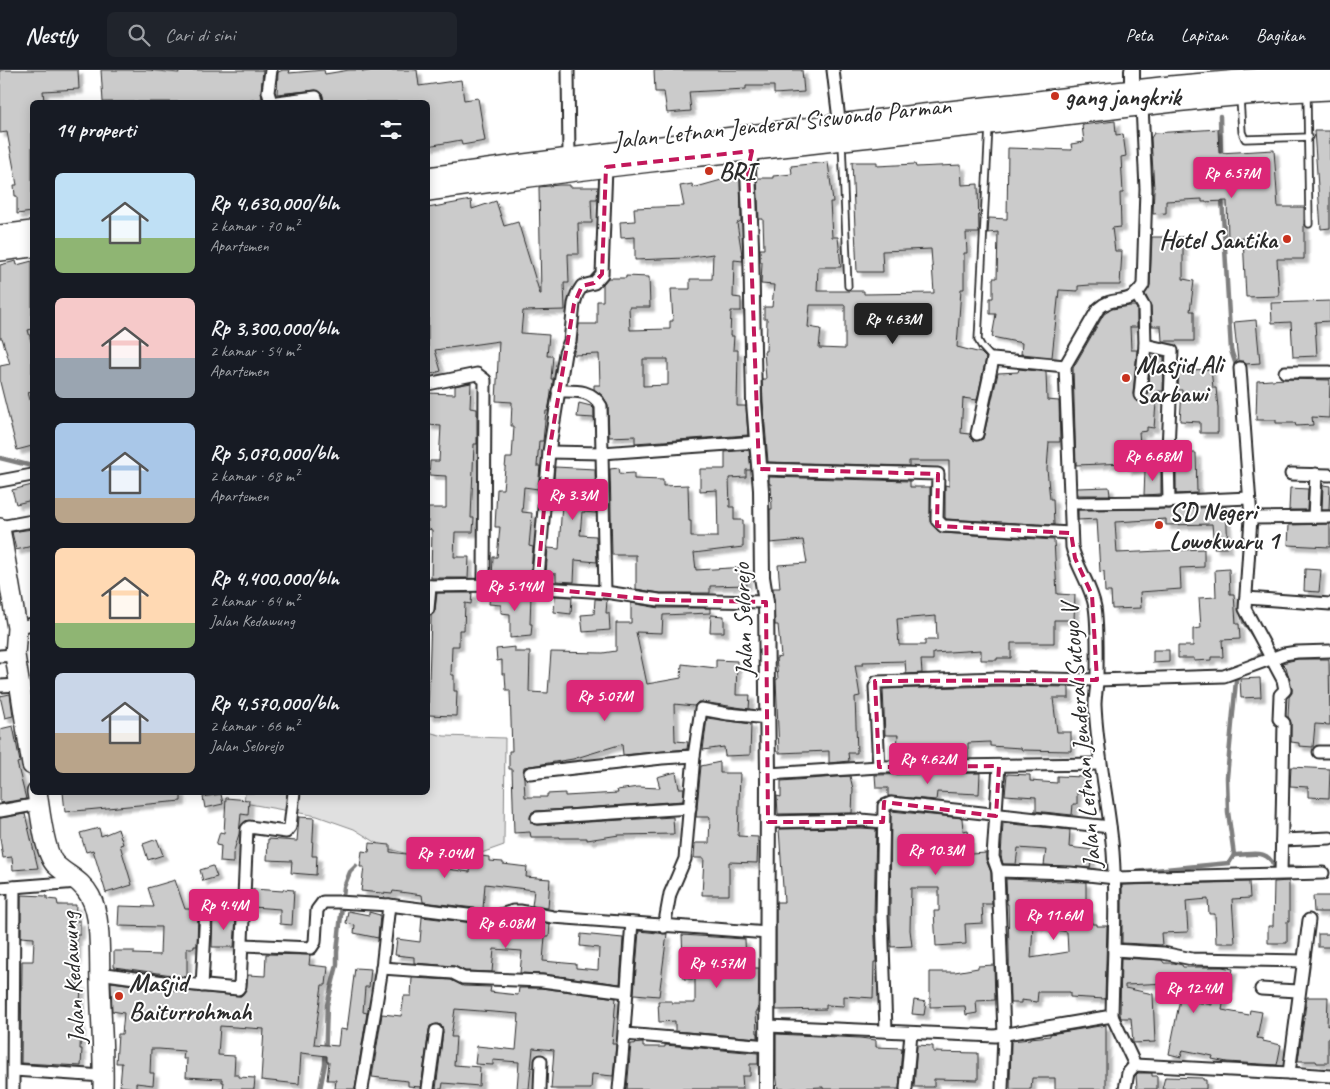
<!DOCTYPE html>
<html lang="id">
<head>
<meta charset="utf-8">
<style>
	:root { --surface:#171b24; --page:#20242c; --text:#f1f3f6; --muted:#9ea1a6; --line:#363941; --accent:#db2777 }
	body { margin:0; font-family:Caveat,sans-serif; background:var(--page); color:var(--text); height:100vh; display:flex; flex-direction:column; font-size:19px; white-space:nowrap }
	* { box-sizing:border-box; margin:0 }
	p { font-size:16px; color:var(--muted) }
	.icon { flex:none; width:28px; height:28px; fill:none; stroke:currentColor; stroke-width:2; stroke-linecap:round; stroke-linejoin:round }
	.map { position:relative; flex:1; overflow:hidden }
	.details { position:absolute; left:30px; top:30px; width:400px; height:695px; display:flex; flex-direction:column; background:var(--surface); border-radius:8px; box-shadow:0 2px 12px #0003 }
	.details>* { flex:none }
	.price { position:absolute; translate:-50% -42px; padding:0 11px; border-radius:5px; background:var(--accent); color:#fff; font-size:16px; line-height:32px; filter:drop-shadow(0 1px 2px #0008) }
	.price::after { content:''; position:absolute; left:50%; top:30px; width:15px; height:11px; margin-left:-8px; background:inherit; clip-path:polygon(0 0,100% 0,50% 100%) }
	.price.on { background:#222; color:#fff }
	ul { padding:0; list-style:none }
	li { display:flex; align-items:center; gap:15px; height:125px; padding:0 25px }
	li span { display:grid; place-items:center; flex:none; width:140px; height:100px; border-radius:8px; color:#555 }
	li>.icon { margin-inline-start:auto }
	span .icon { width:60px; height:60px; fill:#fffc; stroke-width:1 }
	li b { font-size:21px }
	h2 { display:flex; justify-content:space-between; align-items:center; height:60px; padding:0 25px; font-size:21px }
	header { display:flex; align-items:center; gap:30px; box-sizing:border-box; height:70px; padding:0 25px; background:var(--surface); border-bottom:1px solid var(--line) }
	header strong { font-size:24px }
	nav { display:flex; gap:28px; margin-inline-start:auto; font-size:18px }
	.search { width:350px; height:45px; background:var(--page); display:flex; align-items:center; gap:12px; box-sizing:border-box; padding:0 18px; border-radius:8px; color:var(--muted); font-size:19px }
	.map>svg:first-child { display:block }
</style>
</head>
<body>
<header>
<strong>Nestly</strong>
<div class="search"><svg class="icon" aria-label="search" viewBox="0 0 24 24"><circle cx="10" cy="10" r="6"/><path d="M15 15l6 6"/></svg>Cari di sini</div>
<nav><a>Peta</a><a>Lapisan</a><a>Bagikan</a></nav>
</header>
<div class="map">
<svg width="1330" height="1019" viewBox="0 0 1330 1019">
	<defs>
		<filter id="shadow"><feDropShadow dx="4.5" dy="4.5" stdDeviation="1" flood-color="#0004"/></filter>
	</defs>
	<rect width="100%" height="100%" fill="#fff"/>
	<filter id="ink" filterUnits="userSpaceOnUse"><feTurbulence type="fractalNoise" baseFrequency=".02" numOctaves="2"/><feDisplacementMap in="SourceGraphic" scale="10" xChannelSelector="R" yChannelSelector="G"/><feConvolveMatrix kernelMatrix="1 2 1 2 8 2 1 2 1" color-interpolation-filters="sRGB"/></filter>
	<g filter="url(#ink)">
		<path fill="#e0e0e0" stroke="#868686" d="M428,662L444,666L505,668L504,775L456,792L428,789L385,778L354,759L317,746L244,733L245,723L428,722Z"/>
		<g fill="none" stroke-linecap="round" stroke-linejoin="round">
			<g stroke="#7e7e7e" stroke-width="4.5">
				<path d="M1220,46L1221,87"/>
				<path d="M1222,127L1231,280L1237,298"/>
				<path d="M0,388L32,396"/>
				<path d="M1242,542L1244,552L1255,568"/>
				<path d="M1247,593L1262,584L1261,577"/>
				<path d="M1239,602L1236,611L1227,707L1228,742L1234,785C1253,785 1266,778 1275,797L1308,798"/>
				<path d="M1134,802L1229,793L1234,785"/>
				<path d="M320,1019L325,994L327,935L337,895V882L344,817L350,802L356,796"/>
			</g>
		</g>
		<g fill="#cbcbcb" stroke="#2b2b2b" fill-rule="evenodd" filter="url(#shadow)">
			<path d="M0,0H78L79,19L43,21L44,32H32V142L17,144V126H15L14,115H17L7,62L0,63Z"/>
			<path d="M101,0H147L179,3L178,0H263L261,21L262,29L237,32H103Z"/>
			<path d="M283,0H290L289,3L324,0L325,4L349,0H362L363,2L374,0H417L419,16L461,10L464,30L478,28L485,71L462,75L461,70L428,76V32H324L322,23L316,20L277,24L278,2Z"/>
			<path d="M654,0H802L804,22L774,24V16H746V19L689,22L691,41L667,43L664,22H655Z"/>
			<path d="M1115,51L1116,65L1123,64L1126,86L1121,87L1123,123H1120L1121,157L1112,158L1115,181H1122L1120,215H1090L1078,216V221L1059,220L1052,287L1021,284L1022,273L992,267L996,244H990V228H993V208H997L998,162L988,163L989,148L1007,149L1008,78L1072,80L1071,74L1084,72L1082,55Z"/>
			<path d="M1218,59L1219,83L1274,80L1278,137H1304V189H1277L1279,226L1246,227L1243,168L1228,169L1227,131L1202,132V129L1166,131V143L1153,144L1154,119L1151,68L1154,63Z"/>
			<path d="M1314,61H1330V158L1321,159Z"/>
			<path d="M828,92L833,132H830L832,167H838L841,197H818L817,221H864V224L934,223L931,179L882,181L883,202H857L852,92H877V96L915,94L916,97L961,95L962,115L978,114L979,163H966L967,183H964V219H961L957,277L981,283L986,288L977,330L963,328L961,363L970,364L972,369L975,371L983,369L998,303L1018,302L1019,299L1046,302L1047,330L1059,331L1060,372H1049L1047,399L1050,429H1053L1054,455L946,449L945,447V415L949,416V391H909V396L768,392L763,332L762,309H766L764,281H766L767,249H764V237H772L774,215L761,214L762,192H760V179H764L763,149H759L757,108H773V106L792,104L791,96ZM810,235H845V279L819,278L821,259L808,257Z"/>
			<path d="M732,107H740L741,151L737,153L743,191L734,190L733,227L741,228V241H731L730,266H734L733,280H738L737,336H746L748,365L635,373V366L609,367L608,335L603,326L594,319V315H600L599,284L573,285L577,272L579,254H597V231H603V214L608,208H626V206L649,207L650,237H629L630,260L670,259V251H673L671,219H690V209H712L713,184L685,188L635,190V167L621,168L620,152L635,151L634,138L684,136L680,116L692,114L693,118ZM643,289H668V315L643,316Z"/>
			<path d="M559,115H570V117H598L597,129H591L592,153H578L579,184H568L569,213H564L565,240L523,241L521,263L549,265L547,286H553L551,309H553V313L548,341H546L543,371H539L537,396H540L538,419L524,417L522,442L532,443L529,476L533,477L530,510L492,508L493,487H497L500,457H495L497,419H503L506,388H512L514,356H511L512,332L496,331L499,271L435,280L441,301L428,305V138L471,130L472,139L496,131L504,156L518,152L540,224H541L539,117Z"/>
			<path d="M1152,167H1183V209L1194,211L1190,241H1194V271H1162L1161,256H1152L1151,236L1145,224L1150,215Z"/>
			<path d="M16,191L17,195L32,191V259L28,260L32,275V321L28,322L32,338V376L17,380L0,312V296L10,294L2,268H0V195Z"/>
			<path d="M1330,231V251L1315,252L1317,286L1293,287L1291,252L1272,253L1271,233Z"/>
			<path d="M1130,236H1135L1137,239V257H1130L1131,280H1137L1133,324L1136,331L1144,332L1147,326L1152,284L1164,287L1163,321H1157L1154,358L1147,357V361L1139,362L1142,398L1128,400L1127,393L1076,395L1073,298L1104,244L1112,239Z"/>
			<path d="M1256,250L1260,293L1246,294L1243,291H1238L1234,252Z"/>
			<path d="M1188,294L1189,300L1211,299L1213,318H1216L1218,338V363H1200V352L1180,351L1182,320H1178L1179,295Z"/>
			<path d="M1285,309L1330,310L1329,348L1312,347L1313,355L1296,356L1295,353H1276V350H1256L1257,311Z"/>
			<path d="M471,313L470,338L477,339V374H474L471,448H474L473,462H455L454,487H469L468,508H431L432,460L428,459V438H446V406L429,405L430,391H439L441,356L428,355V323L455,324V316Z"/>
			<path d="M579,333L591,336L594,339V348L577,347Z"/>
			<path d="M749,380L751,400H746V407L729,408L730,437H734V450H743V477L694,483L696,500L747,497V515L710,516V523H660L636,519V485H612L610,399L619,398L620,404L634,403V409L663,410V416L688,415L689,451H691V467H718L717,420L700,421V399H725V382Z"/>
			<path d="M1176,383H1196L1197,423L1176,424Z"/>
			<path d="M555,397L595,399L596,443L582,442L580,465L596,466L597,492L575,490L574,512L556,511V504L546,503L548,478L559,479L562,433H555L556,420H553Z"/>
			<path d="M1161,399V424L1144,425L1145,400Z"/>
			<path d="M769,407L910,411V417H930V452L938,461L942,463L1054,470L1057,524L1075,525L1074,550H1054V573H1011V588H997V590H981V580L933,583V590H921L922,603L906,604L905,591L863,592V595H855L860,626L855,627L857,683H848L849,691L829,693V681L779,683L776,609H778L776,588L781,587L778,555H775L773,518H780L778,495L807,493L803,470L770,473V439H772L771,414H769ZM936,546L937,570H925V575H899L897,549Z"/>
			<path d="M32,415V430L16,434L12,420Z"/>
			<path d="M1323,415L1330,416L1329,440H1322Z"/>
			<path d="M1109,417L1110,425H1078L1077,418Z"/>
			<path d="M1290,418L1308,419L1307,440H1289Z"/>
			<path d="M1226,437L1228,478H1214L1212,454L1166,455V449L1115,452L1117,483L1204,479V497L1180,498L1181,519L1140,522L1141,538L1112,539L1111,522H1105L1104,501L1100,502L1097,449L1078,450V440L1170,439Z"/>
			<path d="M1330,454V477L1288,475L1289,455Z"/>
			<path d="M32,459V476L16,480L12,462Z"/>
			<path d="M1229,499L1230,524H1234L1236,554H1239L1240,569L1222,570L1223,587H1211V590L1194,591V588H1178V576H1193V559L1201,558L1199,528L1216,527L1215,500Z"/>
			<path d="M1305,499L1321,500L1319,522L1304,521Z"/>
			<path d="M437,523H472L471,534L465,533L464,560H459V576H452L451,605H454V621H457L456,646L428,645L431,546L435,540Z"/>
			<path d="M490,523L531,525L530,554H532L531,566L510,568V544L501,543V535L489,534Z"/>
			<path d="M555,526L572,527L571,544L554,542Z"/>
			<path d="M595,529L607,530L606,543H609L610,560L583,562L581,545L594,544Z"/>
			<path d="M631,533L659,538H710V543L663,545L662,563L636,562L647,614L681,608L682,594L716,598V590L737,591L736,625H750L749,639L702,632H698L694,636L674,634L675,671L688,672L687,679L623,685L622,674L573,689L524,697L523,703L524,708L525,727H547V724L565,723V726L618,723L617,720L638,717L660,718L657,707L676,702L679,718H684L683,731L537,741L532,742L530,748L531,753L537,755L673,747L674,764L619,765L587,770V768H560V767H531L530,762L514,763L512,699H509V681H512L510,620H506L505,604H502V590L497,591L496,579L515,577V582H530L529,622L548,623L551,582L603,583L616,581V553H631Z"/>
			<path d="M711,545L724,546V562H710Z"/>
			<path d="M1153,580H1169V592L1153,593Z"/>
			<path d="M1298,589H1329L1330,655L1315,654L1313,677L1299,676V673L1291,672V653L1288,646L1289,627L1292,623V619L1286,597L1282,593Z"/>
			<path d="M1260,608L1261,627L1241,628L1240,609Z"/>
			<path d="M999,616L1069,617V628H1053L1057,662H1071V681L1022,680L1021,678L990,676V672L968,673V688H955L954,679L931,676L932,689H914V679H897L898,665H885L883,619Z"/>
			<path d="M10,624L13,646L5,648L0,626Z"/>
			<path d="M707,648L751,654L750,685L725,686L724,677L703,680Z"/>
			<path d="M13,656L20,692L17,693L26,729L0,733V659Z"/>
			<path d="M720,692V703H740L738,766L758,767L757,793L729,792V825H702L704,788H694L695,773H709L710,747H696L701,696Z"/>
			<path d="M1291,697L1330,699L1329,728L1308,727V717L1290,716Z"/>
			<path d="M980,703L979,724L937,722L936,730L888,726V718H876L875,705Z"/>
			<path d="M1007,704L1030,705V711L1057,713V706L1085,707L1084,720H1077V734H1073L1072,745L1034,741H1036V727L1005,725Z"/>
			<path d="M850,706L853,719L852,743L778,744L777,726L781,727V711Z"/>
			<path d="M63,722H181V731L65,742Z"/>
			<path d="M221,724L223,734L205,738L203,727Z"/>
			<path d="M226,728L249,730L248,745L241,744L239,764L233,784V793L220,792L221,776L216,775L220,762L224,763Z"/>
			<path d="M891,741L962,748L963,761L968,760L971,784L986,783V790L991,802L992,834H982L983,853L965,854L966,874L936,876L934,841H939V818H911L910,860L912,876L891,877L890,846Z"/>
			<path d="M25,744L38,798L13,800L12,787L3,788L0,768V748Z"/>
			<path d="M299,747L314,748L312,786H317L316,805L291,803L292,791L267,790L268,769L297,771Z"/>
			<path d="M1003,753L1070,760L1069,777L1093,780L1090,798L1044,795L1046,780L1018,778L1016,794H1003L1001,786Z"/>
			<path d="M99,758L101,766L118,759L123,774L120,775L132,815L106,823L93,780L86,782L80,763Z"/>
			<path d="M861,758L876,759L874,846L876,892H874L873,928L844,926V936L826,935V939L776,940V832H784L779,759Z"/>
			<path d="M157,769L163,785L148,790L143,774Z"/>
			<path d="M370,773L390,775V782L414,785L413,793L439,795V798L470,802L472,785L489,787V791L503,792V794L527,797L526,807L550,809L548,838L532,836L534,820L485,814L483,839L423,832L422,825L393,821L392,824L361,821L364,797H360L362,781L369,782Z"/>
			<path d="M213,796L217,807L203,811L200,800Z"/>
			<path d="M1006,809L1086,812V839H1091L1092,854H1097V856H1107L1105,929L1070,927V922H1038L1037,932L1021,930V933H1010L1008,834H1007ZM1033,855L1067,862L1068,882L1031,888Z"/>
			<path d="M175,810L185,839H195V841L198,842L197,876H194V878H187V907L114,897V881H134V884L160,885L161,857L118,856L119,836L154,837L148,818Z"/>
			<path d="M1289,811V852H1287V873H1268V856H1273L1274,812Z"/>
			<path d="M1249,812L1250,828L1232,829L1235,873H1216L1215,844H1209L1208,829L1186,831L1188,862L1161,863L1162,875L1122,873V815Z"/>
			<path d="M253,819L283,821V819L294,820L292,855L280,854V839L252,837Z"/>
			<path d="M21,825L47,826V829L57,830L58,835H76L75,851H80V865H77L75,914L81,915L79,954H81L80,979H82L81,996L21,993L22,891H33L34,868L21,867Z"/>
			<path d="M1313,826H1330V842H1314Z"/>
			<path d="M348,841L369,845V842L380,845L378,868L354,863L355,855L346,853Z"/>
			<path d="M213,846H236L234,877H212Z"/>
			<path d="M422,847L490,855L503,852L513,853V851L530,852V850L550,854L549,866H545L543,891L576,894V898L598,900L599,878L580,876L581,864L623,868L620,914L543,904L520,903L522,881L494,879L492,902L465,901L454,896L414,893V887L395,885L397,869L420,872Z"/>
			<path d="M639,861L667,864L659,926L634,924Z"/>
			<rect x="1318" y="864" width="12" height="13"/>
			<path d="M682,865L745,869L746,894H752V898H759L758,941H756L757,963H758V968L675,961V951L659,952L658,931H672V933H695V909H684Z"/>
			<path d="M266,884L310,885L309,895L328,897L326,915H322L314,974L338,976L340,959L347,960L355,898L371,899L369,917H365L363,942L367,943L355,1019H335L336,1010H327L329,992H327V986L301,983L299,1014L261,1010L264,959L220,956L218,985L235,986L234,1005H239V1007L255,1008L254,1019H223L224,1012H222V1009L186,1007L187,989H183L184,981L159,979H151L150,1003H154L153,1015L136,1013V1018L120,1016L122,993H116L118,964H122L124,943L112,941L111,912L163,919L241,926L246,920L248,905L265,906Z"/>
			<path d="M1121,888L1162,890L1164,893H1174L1182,895L1183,897H1222L1233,899L1229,918H1226L1222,940L1249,945L1250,940L1262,942L1257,968L1263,969V971L1281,975L1277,995L1227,992L1212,989L1213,986L1183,980L1181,987L1169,984L1180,929L1212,935L1211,911L1125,915V918L1153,924L1155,972L1133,973L1131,948H1121L1120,944Z"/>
			<path d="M994,895L995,930L976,931L977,943L966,945L965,936L930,937V902H955L978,898V896Z"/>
			<path d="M412,908L451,910L463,916L491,917L490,922L518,925L519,918H541L616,928L612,974H616L613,1006L592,1004L591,1019H551L554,980L533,978L529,1019H517L519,992L493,990V995L475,994L477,976L516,980L519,944L455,939L451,967H456L454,995L480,997L479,1016L443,1013L442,1019H436L443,962L441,955L437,954L430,956L429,960L421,1017L408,1016V1011L372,1007L382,944L401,946L404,926H411Z"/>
			<path d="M1307,927H1328L1327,956L1330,955V968H1328V993H1317L1316,991H1298Z"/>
			<path d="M914,930L926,932L924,945L912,944Z"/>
			<path d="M1106,955V1019H1055V1008H1032L1031,1019H1010L1011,971L1030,969V968L1050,966V964Z"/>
			<path d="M776,964L860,968L876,970V977L902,978L899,1019H823V1017L778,1019L776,1003Z"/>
			<path d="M643,973V977H665V975L758,983V994H750V1006H742L743,1019H627L631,974Z"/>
			<path d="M917,975L933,976V982L978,983V1010L934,1009V1017H914Z"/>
			<path d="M1138,1003H1152V1006H1157V1019H1137L1136,1005Z"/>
			<path d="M1165,1007L1203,1008V1010H1206V1019H1162Z"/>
		</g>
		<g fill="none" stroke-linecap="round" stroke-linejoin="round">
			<g stroke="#2b2b2b" stroke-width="9">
				<g id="service">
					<path d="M1307,23L1309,154"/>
					<path d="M1240,28L1242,62L1245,69L1309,67"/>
					<path d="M989,56L978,270L982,277L993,289"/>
					<path d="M842,73L848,216"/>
				</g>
			</g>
			<g stroke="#2b2b2b" stroke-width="15">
				<g id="minor">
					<path d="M568,0L569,87"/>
					<path d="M833,0L840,58"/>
					<path d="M271,32L268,22L271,0"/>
					<path d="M277,32L316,27L317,32"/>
					<path d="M1137,225L1144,237L1145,275L1140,325"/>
					<path d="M1145,275L1172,281L1168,381L1169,432"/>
					<path d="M1240,298L1251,448L1245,539L1283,610L1285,620L1280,625L1279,649L1284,653L1281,803"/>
					<path d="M1285,302H1330"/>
					<path d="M428,314L477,304L485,310L484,516"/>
					<path d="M558,321C575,321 591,319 601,336L605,522"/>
					<path d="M977,364L993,289L1065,296"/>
					<path d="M549,382L602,383L757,372"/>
					<path d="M759,399L938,404L937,450L943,456L1071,463"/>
					<path d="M1291,404L1330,405"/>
					<path d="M0,411L32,405"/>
					<path d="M1070,433L1159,432L1249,428"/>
					<path d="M1314,447L1316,404"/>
					<path d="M1251,448L1330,447"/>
					<path d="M0,457L32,451"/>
					<path d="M428,516L499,515L605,522L659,530L766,532"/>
					<path d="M537,518L549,382L565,283L570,271L574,234L577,224L582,216L594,213L602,204L606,97"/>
					<path d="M1246,528L1330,534"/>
					<path d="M428,539L430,516"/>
					<path d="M17,558L32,554"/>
					<path d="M0,586L15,585"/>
					<path d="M0,616L20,615"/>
					<path d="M1319,682H1330"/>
					<path d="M999,696L993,787L998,801L1004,964L1002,1019"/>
					<path d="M879,697L875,617L877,612L999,608L1097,610L1224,606L1284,584L1297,582L1330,581"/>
					<path d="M530,703L662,688L694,686"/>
					<path d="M768,704L879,697L1100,694"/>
					<path d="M0,741L39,734"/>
					<path d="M537,748L690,738"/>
					<path d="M768,752L861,750L883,752"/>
					<path d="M1282,770L1330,768"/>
					<path d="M998,801L1070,803L1115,808L1323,803"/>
					<path d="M0,818L78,812"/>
					<path d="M664,857L670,824L685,789L694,686L701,639L728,644L768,648"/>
					<path d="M243,875L311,878L315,872L317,840L323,832H338L389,835L491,848L513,841H520L553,847L768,863"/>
					<path d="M1114,880L1163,883L1192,889L1303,891"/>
					<path d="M382,898L453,903L463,908L542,911L626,922"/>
					<path d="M99,903L164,912L238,919L240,916L247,759L249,757L286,762L290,757L294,722"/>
					<path d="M202,916L206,840L207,838L243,839"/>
					<path d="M1261,919L1299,921"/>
					<path d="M1112,946C1113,891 1117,836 1113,782C1109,733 1097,685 1095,635C1095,626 1097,618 1097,609C1097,589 1098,556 1095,537C1091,515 1077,498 1072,477L1065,296L1098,239C1115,223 1128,239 1143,215L1146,119L1142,36"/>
					<path d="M768,956L995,966L1112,946L1135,995"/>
					<path d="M886,960L882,846L884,736L891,733L1110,757"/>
					<path d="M625,964L768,976"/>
					<path d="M1135,995L1289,1003L1330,1006"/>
					<path d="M14,1000L103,1006"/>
					<path d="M1289,1003L1309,850"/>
					<path d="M13,1019L14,817"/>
					<path d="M362,1019L382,898L389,835"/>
					<path d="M428,1019L436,961"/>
					<path d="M540,1019L541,991"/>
					<path d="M619,1019C625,964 627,908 632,853"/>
					<path d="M906,1019L911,963"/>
					<path d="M1125,1019L1128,1003L1135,995"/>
				</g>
			</g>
			<g stroke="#2b2b2b" stroke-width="18">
				<g id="tertiary">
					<path d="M1132,21V0"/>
					<path d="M752,81L748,99L751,175L754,332L761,420L762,507L766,532L768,704L767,1019"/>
				</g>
			</g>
			<g stroke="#2b2b2b" stroke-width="22">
				<g id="primary">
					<path d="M428,107C616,81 805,57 994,36C1106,23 1218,9 1330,4"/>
					<path d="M428,121C614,94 802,75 989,54C1103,41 1216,24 1330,20"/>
					<path d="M0,165L32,161"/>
					<path d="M0,181L32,177"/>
					<path d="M0,458L17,558L15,585L32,695"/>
					<path d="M37,722C40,740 44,784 56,795C68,806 82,811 90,826C102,847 99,888 100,912C101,948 104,984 103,1019"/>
				</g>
			</g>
			<use href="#service" stroke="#fff" stroke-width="5.5"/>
			<use href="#minor" stroke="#fff" stroke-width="11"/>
			<use href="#tertiary" stroke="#fff" stroke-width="14"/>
			<use href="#primary" stroke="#fff" stroke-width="19"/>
		</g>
	</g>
	<path fill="none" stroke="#c2185b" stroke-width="4" stroke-dasharray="10 6" stroke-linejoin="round" d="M752,81L748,99L759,399L938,404L937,456L1071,463L1075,488L1092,525L1097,610L875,611L879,697L999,696L996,746L884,732L883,752H768L766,532L659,530L537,518L549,382L574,234L582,216L594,213L602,204L606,97Z"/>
	<g fill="#c8321e" stroke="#fff" stroke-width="2">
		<circle cx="1055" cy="26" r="5"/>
		<circle cx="709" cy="101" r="5"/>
		<circle cx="1287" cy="169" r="5"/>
		<circle cx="1126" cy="308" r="5"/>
		<circle cx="1159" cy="455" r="5"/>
		<circle cx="119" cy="926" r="5"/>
	</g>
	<g text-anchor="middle" stroke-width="4" stroke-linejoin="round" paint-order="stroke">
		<g font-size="25" font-weight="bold" fill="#2b2b2b" stroke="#fff" text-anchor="start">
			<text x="1065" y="35">gang jangkrik</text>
			<text x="719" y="110">BRI</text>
			<text x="1277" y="178" text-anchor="end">Hotel Santika</text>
			<text x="1136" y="303">Masjid Ali<tspan x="1136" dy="29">Sarbawi</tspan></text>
			<text x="1169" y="450">SD Negeri<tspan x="1169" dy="29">Lowokwaru 1</tspan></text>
			<text x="129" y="921">Masjid<tspan x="129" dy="29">Baiturrohmah</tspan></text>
		</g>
		<g font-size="25" fill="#2b2b2b" stroke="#fff">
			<text transform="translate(782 52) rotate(-6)" y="9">Jalan Letnan Jenderal Siswondo Parman</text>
			<text transform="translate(742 550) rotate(-92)" y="9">Jalan Selorejo</text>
			<text transform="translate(1080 666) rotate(-95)" y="9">Jalan Letnan Jenderal Sutoyo V</text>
			<text transform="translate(72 908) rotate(-94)" y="9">Jalan Kedawung</text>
		</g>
	</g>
</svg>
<b class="price" style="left:1232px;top:129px">Rp 6.57M</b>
<b class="price on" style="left:893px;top:275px">Rp 4.63M</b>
<b class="price" style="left:1153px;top:412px">Rp 6.68M</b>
<b class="price" style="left:573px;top:451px">Rp 3.3M</b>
<b class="price" style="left:515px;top:542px">Rp 5.14M</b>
<b class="price" style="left:605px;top:652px">Rp 5.07M</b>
<b class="price" style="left:928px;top:715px">Rp 4.62M</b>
<b class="price" style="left:936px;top:806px">Rp 10.3M</b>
<b class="price" style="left:445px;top:809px">Rp 7.04M</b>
<b class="price" style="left:224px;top:861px">Rp 4.4M</b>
<b class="price" style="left:1054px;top:871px">Rp 11.6M</b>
<b class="price" style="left:506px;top:879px">Rp 6.08M</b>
<b class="price" style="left:717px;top:919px">Rp 4.57M</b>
<b class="price" style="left:1194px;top:944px">Rp 12.4M</b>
<section class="details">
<h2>14 properti<svg class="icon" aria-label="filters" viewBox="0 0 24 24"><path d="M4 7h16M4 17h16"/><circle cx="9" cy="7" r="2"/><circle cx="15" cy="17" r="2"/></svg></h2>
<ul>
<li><span style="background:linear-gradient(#bfe0f5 65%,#8fb573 0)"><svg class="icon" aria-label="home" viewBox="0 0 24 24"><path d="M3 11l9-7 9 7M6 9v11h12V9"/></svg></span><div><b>Rp 4,630,000/bln</b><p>2 kamar · 70 m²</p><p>Apartemen</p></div></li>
<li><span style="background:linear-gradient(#f6c9c9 60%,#9aa5b1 0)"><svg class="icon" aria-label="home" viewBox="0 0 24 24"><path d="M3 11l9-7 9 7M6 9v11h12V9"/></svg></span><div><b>Rp 3,300,000/bln</b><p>2 kamar · 54 m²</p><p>Apartemen</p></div></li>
<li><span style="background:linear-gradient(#a9c7e8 75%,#b9a48a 0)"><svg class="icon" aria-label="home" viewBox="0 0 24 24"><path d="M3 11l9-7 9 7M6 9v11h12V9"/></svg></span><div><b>Rp 5,070,000/bln</b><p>2 kamar · 68 m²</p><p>Apartemen</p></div></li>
<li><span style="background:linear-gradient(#ffd9b3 75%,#8fb573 0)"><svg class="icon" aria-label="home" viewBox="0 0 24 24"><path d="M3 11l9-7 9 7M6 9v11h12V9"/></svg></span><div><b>Rp 4,400,000/bln</b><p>2 kamar · 64 m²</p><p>Jalan Kedawung</p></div></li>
<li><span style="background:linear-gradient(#c9d6e8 60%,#b9a48a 0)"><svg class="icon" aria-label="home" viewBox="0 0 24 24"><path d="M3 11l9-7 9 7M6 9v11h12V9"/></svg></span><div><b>Rp 4,570,000/bln</b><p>2 kamar · 66 m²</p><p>Jalan Selorejo</p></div></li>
</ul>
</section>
</div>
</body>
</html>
